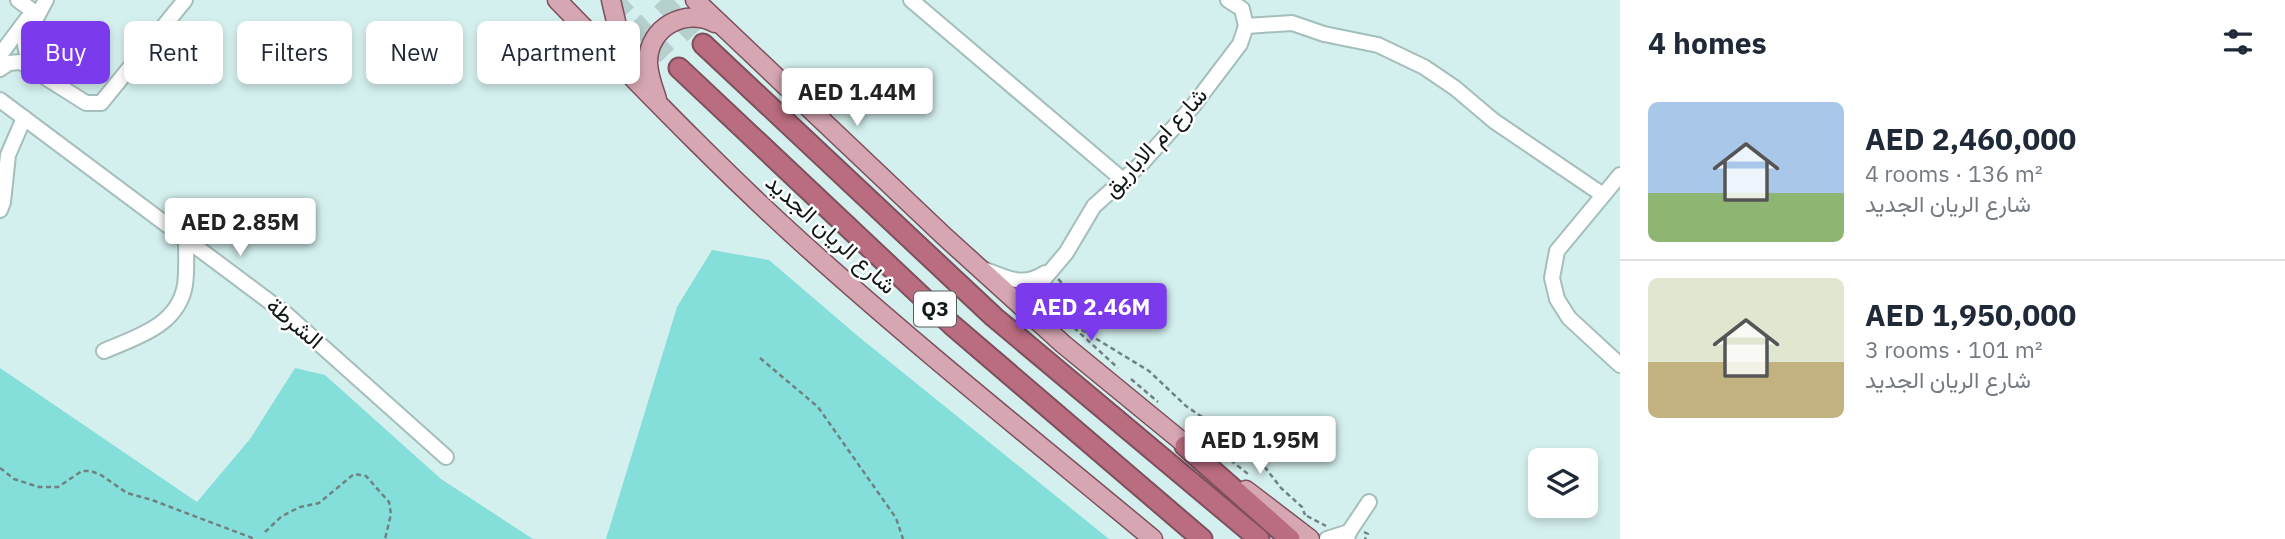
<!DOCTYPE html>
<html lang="en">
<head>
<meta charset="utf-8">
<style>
	:root { --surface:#fff; --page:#f2f2f3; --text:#1f2937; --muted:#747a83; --line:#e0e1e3; --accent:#7c3aed }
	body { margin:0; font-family:"IBM Plex Sans",Vazirmatn,sans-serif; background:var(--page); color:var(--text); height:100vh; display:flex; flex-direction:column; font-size:26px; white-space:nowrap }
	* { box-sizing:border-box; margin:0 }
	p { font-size:23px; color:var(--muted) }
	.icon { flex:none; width:38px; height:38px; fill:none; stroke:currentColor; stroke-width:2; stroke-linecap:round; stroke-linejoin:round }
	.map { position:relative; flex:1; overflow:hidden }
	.drawer { display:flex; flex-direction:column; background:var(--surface); width:665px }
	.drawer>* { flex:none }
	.guide { position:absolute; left:21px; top:21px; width:665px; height:63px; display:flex; gap:14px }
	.tools { position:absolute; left:1528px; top:448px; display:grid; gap:14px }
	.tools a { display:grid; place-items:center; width:70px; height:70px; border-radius:10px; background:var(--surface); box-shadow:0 4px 10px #0003; font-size:35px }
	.price { position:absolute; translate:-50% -60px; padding:0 16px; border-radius:7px; background:#fff; color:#222; font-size:23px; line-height:46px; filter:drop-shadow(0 2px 4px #0008) }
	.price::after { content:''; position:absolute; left:50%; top:42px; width:21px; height:16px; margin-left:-10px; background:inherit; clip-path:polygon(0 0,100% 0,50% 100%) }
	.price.selected { background:var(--accent); color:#fff }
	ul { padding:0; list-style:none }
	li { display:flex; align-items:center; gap:21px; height:175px; padding:0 28px }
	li+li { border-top:2px solid var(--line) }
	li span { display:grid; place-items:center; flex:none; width:196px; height:140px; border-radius:10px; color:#555 }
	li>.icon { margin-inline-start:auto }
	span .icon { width:84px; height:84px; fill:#fffc; stroke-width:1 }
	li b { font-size:30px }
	h2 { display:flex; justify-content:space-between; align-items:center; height:84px; padding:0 28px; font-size:30px }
	.pill { padding:0 24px; border-radius:10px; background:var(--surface); box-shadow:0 4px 10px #0003; font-size:24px; line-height:63px }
	.pill.selected { background:var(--accent); color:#fff }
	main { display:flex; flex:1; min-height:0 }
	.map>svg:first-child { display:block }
</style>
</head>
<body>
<main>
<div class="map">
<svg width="1620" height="539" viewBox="0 0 1620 539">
	<rect width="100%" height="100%" fill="#d4f0ee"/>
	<g fill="#84ded9">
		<path d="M712,250L769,260L859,337L1109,539H606L677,307Z"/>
		<path d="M0,368L197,502L250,439L295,368L325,375L441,479L533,539H0Z"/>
	</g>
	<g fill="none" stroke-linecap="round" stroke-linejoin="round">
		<g stroke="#b6d0ce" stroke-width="19" stroke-dasharray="19 10" stroke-linecap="butt">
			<path d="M614,0L679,68"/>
			<path d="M661,0L703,44"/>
		</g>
		<g stroke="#a4bebc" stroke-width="18">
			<g id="minor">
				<path d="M18,0L33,11"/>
				<path d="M911,0L1123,180"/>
				<path d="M1246,26L1292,23L1324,34L1378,45L1424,67L1455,88L1494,121L1603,195"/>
				<path d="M0,55L27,19"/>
				<path d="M40,67C30,59 24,53 25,39L46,0"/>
				<path d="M0,69L9,63L21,62L86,103H101L185,0"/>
				<path d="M0,100L286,314L446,457"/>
				<path d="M1620,175L1557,251L1552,278L1557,299L1569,318L1620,365"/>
				<path d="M0,210L3,202L8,155L24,118"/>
				<path d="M986,270C1008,279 1024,287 1045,273"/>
				<path d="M1047,326L1039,310L1037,296L1039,285L1066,253L1094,206L1141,164L1193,106L1240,44L1246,26L1242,9L1228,0"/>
				<path d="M104,351C136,337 178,326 185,285C187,270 186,255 186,240"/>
				<path d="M1327,539L1349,532"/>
				<path d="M1347,539L1349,532L1369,502"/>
			</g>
		</g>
		<g stroke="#7e4f5c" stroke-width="21">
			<g id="major">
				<path d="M557,0C637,82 716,165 801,242C915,345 1035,441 1153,539"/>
				<path d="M611,0L628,73"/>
				<path d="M695,0L944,236L1063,344L1196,453"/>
				<path d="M657,99C653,87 648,74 648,62C648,27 686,7 715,23"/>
				<path d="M1246,490L1310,539"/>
			</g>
		</g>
		<g stroke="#7e4f5c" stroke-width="23">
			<g id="highway">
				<path d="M703,44L994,317L1259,539"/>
				<path d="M679,68L952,325L1202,539"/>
				<path d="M1185,446L1290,539"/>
			</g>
		</g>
		<g stroke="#6f8281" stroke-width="2.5" stroke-dasharray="5 3.5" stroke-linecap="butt">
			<path d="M1058,279L1061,282L1053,302L1058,313L1118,368"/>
			<path d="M1067,321L1149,371L1186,406L1236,440L1264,466L1281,488L1302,507L1305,515"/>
			<path d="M760,358L818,407L896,518L903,539"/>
			<path d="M1131,379L1158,402"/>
			<path d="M1204,439L1248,474"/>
			<path d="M0,468L14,479L39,487H58L82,471H91L101,475L127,493L152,500L255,539"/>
			<path d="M1307,516L1326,526"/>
			<path d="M265,532L282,516L300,507L319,503L354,474L366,476L389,502L391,514L385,539"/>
			<path d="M1364,532L1368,534L1365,539"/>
		</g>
		<use href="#minor" stroke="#fff" stroke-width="14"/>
		<use href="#major" stroke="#d6a7b3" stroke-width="18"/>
		<use href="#highway" stroke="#ba6c80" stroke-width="19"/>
	</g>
	<g text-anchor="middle" stroke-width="5" stroke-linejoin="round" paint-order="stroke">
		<rect fill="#fff" stroke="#575e5d" stroke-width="2" x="914" y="291.5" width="42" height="35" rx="5"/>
		<g font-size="21" font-weight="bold" fill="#0f1918">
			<text x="935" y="316">Q3</text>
		</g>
		<g font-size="23" fill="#0f1918" stroke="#fff">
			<text transform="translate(1155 142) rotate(-47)" y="8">شارع ام الاباريق</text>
			<text transform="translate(831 234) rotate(42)" y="8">شارع الريان الجديد</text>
			<text transform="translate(295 323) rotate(40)" y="8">الشرطة</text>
		</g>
	</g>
</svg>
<div class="tools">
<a><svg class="icon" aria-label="layers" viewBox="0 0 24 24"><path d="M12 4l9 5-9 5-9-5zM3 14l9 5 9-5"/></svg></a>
</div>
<b class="price" style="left:857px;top:128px">AED 1.44M</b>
<b class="price" style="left:240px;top:258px">AED 2.85M</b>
<b class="price selected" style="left:1091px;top:343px">AED 2.46M</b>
<b class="price" style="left:1260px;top:476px">AED 1.95M</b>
<div class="guide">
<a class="pill selected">Buy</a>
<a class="pill">Rent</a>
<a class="pill">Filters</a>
<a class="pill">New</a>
<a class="pill">Apartment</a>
</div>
</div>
<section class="drawer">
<h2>4 homes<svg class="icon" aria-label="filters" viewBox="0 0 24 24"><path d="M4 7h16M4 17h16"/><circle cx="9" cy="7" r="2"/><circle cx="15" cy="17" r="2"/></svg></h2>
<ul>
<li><span style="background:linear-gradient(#a9c7e8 65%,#8fb573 0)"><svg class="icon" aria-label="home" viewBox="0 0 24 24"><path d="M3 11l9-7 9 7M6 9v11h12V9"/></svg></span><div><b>AED 2,460,000</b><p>4 rooms · 136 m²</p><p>شارع الريان الجديد</p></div></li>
<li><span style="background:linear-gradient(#dfe7d0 60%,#c2b280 0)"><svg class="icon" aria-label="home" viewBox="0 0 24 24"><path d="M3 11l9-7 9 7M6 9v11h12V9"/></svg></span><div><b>AED 1,950,000</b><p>3 rooms · 101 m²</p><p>شارع الريان الجديد</p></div></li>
</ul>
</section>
</main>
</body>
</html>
